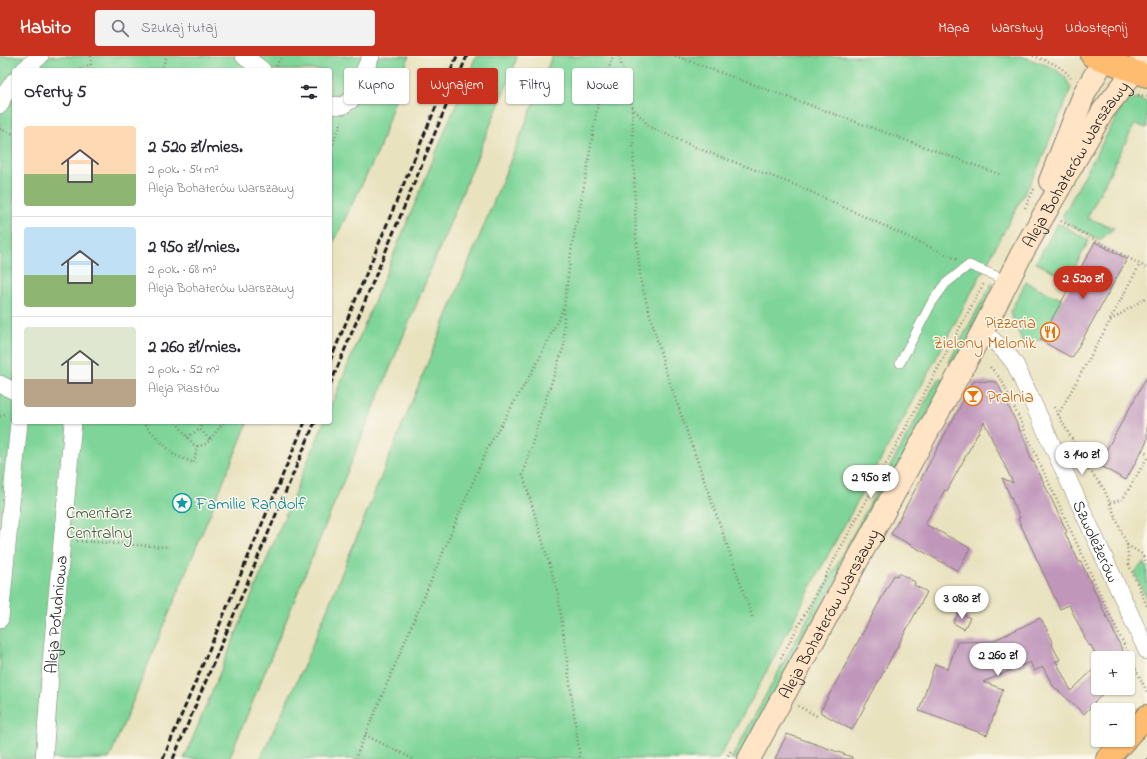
<!DOCTYPE html>
<html lang="pl">
<head>
<meta charset="utf-8">
<style>
	:root { --surface:#fff; --page:#f2f2f3; --text:#2b2b33; --muted:#7c7c81; --line:#e1e1e2; --accent:#c8321e }
	body { margin:0; font-family:"Indie Flower",sans-serif; background:var(--page); color:var(--text); height:100vh; display:flex; flex-direction:column; font-size:15px; white-space:nowrap }
	* { box-sizing:border-box; margin:0 }
	p { font-size:13px; color:var(--muted) }
	.icon { flex:none; width:22px; height:22px; fill:none; stroke:currentColor; stroke-width:2; stroke-linecap:round; stroke-linejoin:round }
	.map { position:relative; flex:1; overflow:hidden }
	.side { position:absolute; left:12px; top:12px; width:320px; height:356px; display:flex; flex-direction:column; background:var(--surface); border-radius:4px; box-shadow:0 1px 3px #0004 }
	.side>* { flex:none }
	.guide { position:absolute; left:344px; top:12px; width:380px; height:36px; display:flex; gap:8px }
	.buttons { position:absolute; left:1091px; top:595px; display:grid; gap:8px }
	.buttons a { display:grid; place-items:center; width:44px; height:44px; border-radius:4px; background:var(--surface); box-shadow:0 1px 3px #0004; font-size:20px }
	.price { position:absolute; translate:-50% -34px; padding:0 9px; border-radius:14px; background:#fff; color:#222; font-size:13px; line-height:26px; filter:drop-shadow(0 1px 2px #0008) }
	.price::after { content:''; position:absolute; left:50%; top:24px; width:12px; height:9px; margin-left:-6px; background:inherit; clip-path:polygon(0 0,100% 0,50% 100%) }
	.price.selected { background:var(--accent); color:#fff }
	ul { padding:0; list-style:none }
	li { display:flex; align-items:center; gap:12px; height:100px; padding:0 12px }
	li+li { border-top:1px solid var(--line) }
	li span { display:grid; place-items:center; flex:none; width:112px; height:80px; border-radius:4px; color:#555 }
	li>.icon { margin-inline-start:auto }
	span .icon { width:48px; height:48px; fill:#fffc; stroke-width:1 }
	li b { font-size:17px }
	h2 { display:flex; justify-content:space-between; align-items:center; height:48px; padding:0 12px; font-size:17px }
	.tag { padding:0 14px; border-radius:4px; background:var(--surface); box-shadow:0 1px 3px #0004; font-size:14px; line-height:36px }
	.tag.selected { background:var(--accent); color:#fff }
	header { display:flex; align-items:center; gap:24px; box-sizing:border-box; height:56px; padding:0 20px; background:var(--accent); color:#fff }
	header strong { font-size:19px }
	nav { display:flex; gap:22px; margin-inline-start:auto; font-size:14px }
	.search { width:280px; height:36px; background:var(--page); display:flex; align-items:center; gap:10px; box-sizing:border-box; padding:0 14px; border-radius:4px; color:var(--muted); font-size:15px }
	.map>svg:first-child { display:block }
</style>
</head>
<body>
<header>
<strong>Habito</strong>
<div class="search"><svg class="icon" aria-label="search" viewBox="0 0 24 24"><circle cx="10" cy="10" r="6"/><path d="M15 15l6 6"/></svg>Szukaj tutaj</div>
<nav><a>Mapa</a><a>Warstwy</a><a>Udostępnij</a></nav>
</header>
<div class="map">
<svg width="1147" height="703" viewBox="0 0 1147 703">
	<rect width="100%" height="100%" fill="#fbf7ec"/>
	<filter id="ink" filterUnits="userSpaceOnUse"><feTurbulence type="fractalNoise" baseFrequency=".025" numOctaves="2"/><feDisplacementMap in="SourceGraphic" scale="8" xChannelSelector="R" yChannelSelector="G"/><feConvolveMatrix kernelMatrix="1 2 1 2 8 2 1 2 1" color-interpolation-filters="sRGB"/></filter>
	<filter id="wash" filterUnits="userSpaceOnUse"><feTurbulence type="fractalNoise" baseFrequency=".012" numOctaves="4" result="noise"/><feDisplacementMap in="SourceGraphic" scale="16" xChannelSelector="R" yChannelSelector="G"/><feGaussianBlur stdDeviation="0.9" result="paint"/><feColorMatrix in="noise" values="0 0 0 0 0 0 0 0 0 0 0 0 0 0 0 0 0 1.4 0 .05"/><feComposite in="paint" operator="in"/></filter>
	<g filter="url(#wash)">
		<rect width="100%" height="100%" fill="#e9e2bf"/>
		<g fill="#7fd599" stroke="#4e785a">
			<path d="M0,0H409L378,96L330,193V14H14V366H248L109,703H0Z"/>
			<path d="M476,0H517L513,14L229,703H184L324,366H330V352Z"/>
			<path d="M552,0H1021L1054,12L1065,21L1071,32L1038,112L911,349L830,495L752,643L718,703H260L303,612L529,59Z"/>
			<path d="M1137,42L1147,46V72L1135,68L1087,162L1114,172L1100,184L1065,166L1063,159L1122,51L1128,45Z"/>
			<path d="M1057,168L1062,169L1089,184L1069,223L1036,207Z"/>
			<path d="M1026,226L1063,244L1040,284L1023,287L1010,256Z"/>
			<path d="M992,227L996,229L954,309L949,306Z"/>
			<path d="M940,322L945,325L739,703H731L933,332Z"/>
			<path d="M1144,506L1147,512V544L1135,518L1136,515Z"/>
		</g>
		<g id="blocks">
			<g fill="#c097bb">
				<path d="M1095,186L1127,203L1072,302L1040,284Z"/>
				<path d="M1147,321V385L1126,424L1098,409Z"/>
				<path d="M974,325L997,326L1026,387L1032,406H1034L1067,476L1065,477L1079,506H1081L1126,602H1097L1091,589L1089,590L1070,551L1069,549L1060,553L1018,463L1020,462L1002,422L1013,427L984,366L947,435L945,434L925,468L970,492L958,515L891,478Z"/>
				<path d="M899,517L915,526L914,529L927,536L852,674L820,656L894,519L897,520Z"/>
				<path d="M959,556L970,562L964,573L953,567Z"/>
				<path d="M1040,562L1045,570L1053,588L1052,589L1060,604L1056,605L1071,635L1098,609V632H1108L1084,658L1053,630L1043,611L1034,615L1030,606L983,626L1003,633L987,679L919,655L935,608L948,613L957,586L993,585Z"/>
				<path d="M787,678L852,701V703H775Z"/>
			</g>
		</g>
	</g>
	<g filter="url(#ink)">
		<use href="#blocks" fill-opacity="0" stroke="#827f6e" stroke-width="1"/>
		<g fill="none" stroke-linecap="round" stroke-linejoin="round">
			<g stroke="#827f6e" stroke-width="10">
				<path id="lane" d="M900,307L932,246L945,228L969,209L1008,225"/>
			</g>
			<g stroke="#827f6e" stroke-width="18">
				<g id="street">
					<path d="M244,0L262,14"/>
					<path d="M24,14L40,0"/>
					<path d="M0,49L3,41L14,25"/>
					<path d="M330,49L342,50L351,44L354,38L371,0"/>
					<path id="s1" d="M982,276C995,285 1006,295 1015,308L1147,595"/>
					<path d="M0,328L14,335"/>
					<path d="M0,563L19,366"/>
					<path id="s2" d="M44,703L51,606L73,366"/>
				</g>
			</g>
			<g stroke="#827f6e" stroke-width="24">
				<g id="secondary">
					<path d="M1050,125L1085,36L1106,0"/>
					<path id="s3" d="M749,703L982,276L1021,199L1103,55L1146,0"/>
				</g>
			</g>
			<g stroke="#827f6e" stroke-width="24">
				<g id="primary">
					<path d="M1092,0L1147,20"/>
					<path d="M1128,680L1147,660"/>
					<path d="M1107,703L1125,684"/>
				</g>
			</g>
			<g stroke="#827f6e" stroke-width="2.5" stroke-dasharray="1 3" stroke-linecap="butt">
				<path d="M91,0V14"/>
				<path d="M619,0L632,50L636,180L641,226L665,313L753,563"/>
				<path d="M675,0L999,118"/>
				<path d="M1033,0C1047,5 1062,9 1071,22"/>
				<path d="M276,10L282,0"/>
				<path d="M76,14L91,8"/>
				<path d="M161,14L167,0"/>
				<path d="M1138,39L1147,40"/>
				<path d="M632,51L650,71L697,92L798,130L958,204"/>
				<path d="M0,73L14,78"/>
				<path d="M330,95L342,65"/>
				<path d="M1025,152L1034,133"/>
				<path d="M1061,165L1147,212"/>
				<path d="M564,253V290L542,354L523,419L558,537L580,703"/>
				<path d="M1110,264L1140,208"/>
				<path d="M990,311L1001,323L1108,555L1147,636"/>
				<path d="M1054,351L1088,412L1104,433L1127,489L1129,509L1147,550"/>
				<path d="M1058,359L1110,265L1147,241"/>
				<path d="M0,360L6,357"/>
				<path d="M142,366L174,399L194,407L197,390L193,388L176,366"/>
				<path d="M201,366L200,373L210,384"/>
				<path d="M187,381L200,373"/>
				<path d="M197,390L204,389L207,387L224,366"/>
				<path d="M1142,394L1147,397"/>
				<path d="M1110,447L1123,443L1147,402"/>
				<path d="M77,485L169,491"/>
				<path d="M1127,489L1142,498L1147,508"/>
				<path d="M781,602L984,227"/>
				<path d="M798,650L817,660"/>
				<path d="M365,679L413,703"/>
				<path d="M355,703L487,393L537,307L564,251L572,189L585,125L599,41L613,0"/>
				<path d="M726,703L732,693"/>
			</g>
			<use href="#lane" stroke="#fff" stroke-width="9"/>
			<use href="#street" stroke="#fff" stroke-width="17"/>
			<use href="#secondary" stroke="#ffe4c6" stroke-width="22"/>
			<use href="#primary" stroke="#febc70" stroke-width="22"/>
			<path stroke="#1c1c1c" stroke-width="1" d="M1146,703L1147,702"/>
			<g stroke="#1c1c1c" stroke-width="3" stroke-dasharray="6 3" stroke-linecap="butt">
				<path d="M330,305L457,0"/>
				<path d="M330,329L467,0"/>
				<path d="M163,703L305,366"/>
				<path d="M173,703L315,366"/>
			</g>
		</g>
	</g>
	<defs>
		<g id="restaurant-ring" transform="scale(1)"><circle r="9.5" fill="#fbf7ec" stroke="#e8710a" stroke-width="1.5"/><path d="M-5-6h1v4h1v-4h1v4h1v-4h1v5L-1.5 .5V6h-2V.5L-5-1ZM5-6V6H3V1.5H1.5Q1.5-4 5-6Z" fill="#e8710a"/></g>
		<g id="bar-ring" transform="scale(1)"><circle r="9.5" fill="#fbf7ec" stroke="#e8710a" stroke-width="1.5"/><path d="M-6-5H6L.8 .8V4.5H3.5V6h-7V4.5H-.8V.8Z" fill="#e8710a"/></g>
		<g id="sight-ring" transform="scale(1)"><circle r="9.5" fill="#fbf7ec" stroke="#0f9aa8" stroke-width="1.5"/><path d="M0-6L1.8-2.2L6-1.7L2.9 1.2L3.7 5.4L0 3.3L-3.7 5.4L-2.9 1.2L-6-1.7L-1.8-2.2Z" fill="#0f9aa8"/></g>
	</defs>
	<g fill-rule="evenodd">
		<use href="#restaurant-ring" x="1050" y="276"/>
		<use href="#bar-ring" x="973" y="340"/>
		<use href="#sight-ring" x="182" y="447"/>
	</g>
	<g text-anchor="middle" stroke-width="3" stroke-linejoin="round" paint-order="stroke">
		<g font-size="17" fill="#1c1c1c" stroke="#fbf7ec">
			<text dy="6" stroke="none"><textPath href="#s3" startOffset="679">Aleja Bohaterów Warszawy</textPath></text>
			<text dy="6" stroke="none"><textPath href="#s1" startOffset="241">Szwoleżerów</textPath></text>
			<text dy="6" stroke="none"><textPath href="#s3" startOffset="166">Aleja Bohaterów Warszawy</textPath></text>
			<text dy="6" stroke="none"><textPath href="#s2" startOffset="145">Aleja Południowa</textPath></text>
		</g>
		<g font-size="17" fill="#c56008" stroke="#fbf7ec" text-anchor="end">
			<text x="1036" y="272">Pizzeria<tspan x="1036" dy="20">Zielony Melonik</tspan></text>
			<text x="987" y="346" text-anchor="start">Pralnia</text>
		</g>
		<g font-size="17" fill="#0d838f" stroke="#fbf7ec" text-anchor="start">
			<text x="196" y="453">Familie Randolf</text>
		</g>
		<g font-size="17" fill="#3f5d48" stroke="#fbf7ec">
			<text x="99" y="462">Cmentarz<tspan x="99" dy="20">Centralny</tspan></text>
		</g>
	</g>
</svg>
<div class="buttons">
<a>+</a>
<a>−</a>
</div>
<b class="price selected" style="left:1083px;top:244px">2 520 zł</b>
<b class="price" style="left:1082px;top:420px">3 140 zł</b>
<b class="price" style="left:871px;top:443px">2 950 zł</b>
<b class="price" style="left:962px;top:564px">3 080 zł</b>
<b class="price" style="left:998px;top:621px">2 260 zł</b>
<div class="guide">
<a class="tag">Kupno</a>
<a class="tag selected">Wynajem</a>
<a class="tag">Filtry</a>
<a class="tag">Nowe</a>
</div>
<section class="side">
<h2>Oferty: 5<svg class="icon" aria-label="filters" viewBox="0 0 24 24"><path d="M4 7h16M4 17h16"/><circle cx="9" cy="7" r="2"/><circle cx="15" cy="17" r="2"/></svg></h2>
<ul>
<li><span style="background:linear-gradient(#ffd9b3 60%,#8fb573 0)"><svg class="icon" aria-label="home" viewBox="0 0 24 24"><path d="M3 11l9-7 9 7M6 9v11h12V9"/></svg></span><div><b>2 520 zł/mies.</b><p>2 pok. · 54 m²</p><p>Aleja Bohaterów Warszawy</p></div></li>
<li><span style="background:linear-gradient(#bfe0f5 60%,#8fb573 0)"><svg class="icon" aria-label="home" viewBox="0 0 24 24"><path d="M3 11l9-7 9 7M6 9v11h12V9"/></svg></span><div><b>2 950 zł/mies.</b><p>2 pok. · 68 m²</p><p>Aleja Bohaterów Warszawy</p></div></li>
<li><span style="background:linear-gradient(#dfe7d0 65%,#b9a48a 0)"><svg class="icon" aria-label="home" viewBox="0 0 24 24"><path d="M3 11l9-7 9 7M6 9v11h12V9"/></svg></span><div><b>2 260 zł/mies.</b><p>2 pok. · 52 m²</p><p>Aleja Piastów</p></div></li>
</ul>
</section>
</div>
</body>
</html>
